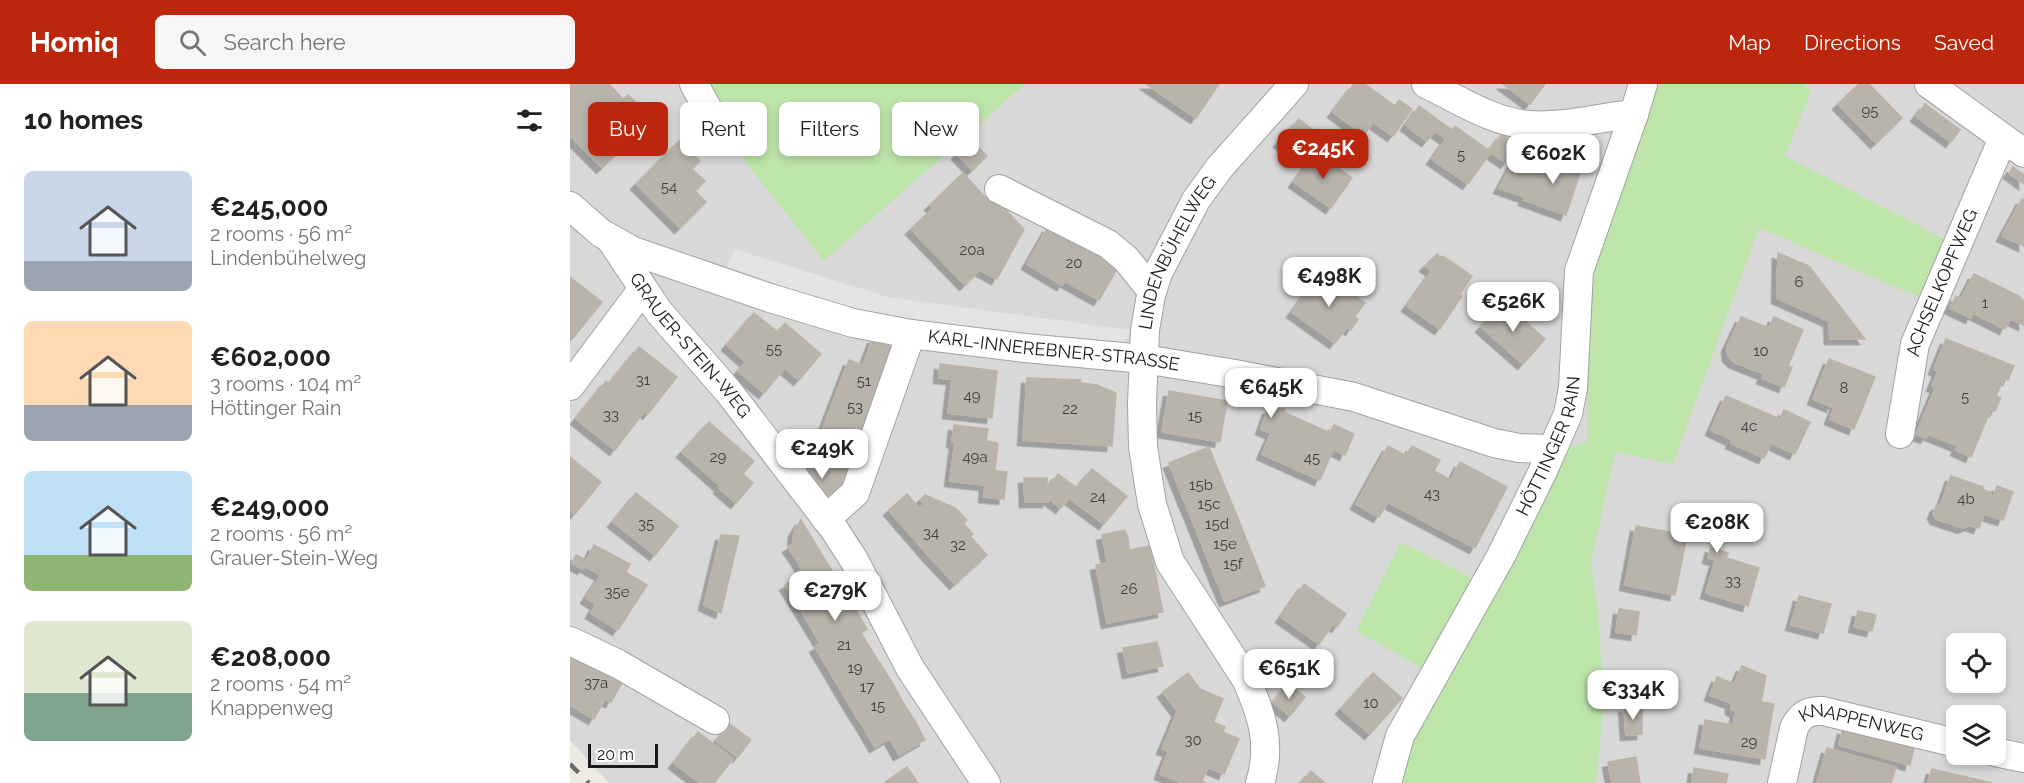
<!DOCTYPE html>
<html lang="en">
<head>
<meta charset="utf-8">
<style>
	:root { --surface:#fff; --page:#f6f6f6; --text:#202124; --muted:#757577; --accent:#bb260c }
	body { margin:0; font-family:Raleway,sans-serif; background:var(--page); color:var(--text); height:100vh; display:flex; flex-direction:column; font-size:22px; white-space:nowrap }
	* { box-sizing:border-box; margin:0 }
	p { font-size:20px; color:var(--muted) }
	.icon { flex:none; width:33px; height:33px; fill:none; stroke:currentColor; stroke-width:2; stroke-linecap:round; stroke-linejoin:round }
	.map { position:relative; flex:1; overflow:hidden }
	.panel { display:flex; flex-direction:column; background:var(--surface); width:570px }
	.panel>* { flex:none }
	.hud { position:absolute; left:18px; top:18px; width:570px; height:54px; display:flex; gap:12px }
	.buttons { position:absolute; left:1376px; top:549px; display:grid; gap:12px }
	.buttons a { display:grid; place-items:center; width:60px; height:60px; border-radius:9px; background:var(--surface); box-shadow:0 3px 9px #0003; font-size:30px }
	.scale { position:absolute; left:18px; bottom:15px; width:70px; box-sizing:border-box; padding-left:6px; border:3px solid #1b1b1b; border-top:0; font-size:16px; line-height:21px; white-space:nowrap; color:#1b1b1b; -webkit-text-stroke:4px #fff; paint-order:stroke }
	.price { position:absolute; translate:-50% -51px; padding:0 14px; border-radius:12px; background:#fff; color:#222; font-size:20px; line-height:39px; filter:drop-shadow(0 2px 3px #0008) }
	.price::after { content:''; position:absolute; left:50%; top:36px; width:18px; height:14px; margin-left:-9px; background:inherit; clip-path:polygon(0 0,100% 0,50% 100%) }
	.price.selected { background:var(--accent); color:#fff }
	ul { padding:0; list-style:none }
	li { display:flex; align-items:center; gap:18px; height:150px; padding:0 24px }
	li span { display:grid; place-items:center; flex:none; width:168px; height:120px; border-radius:9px; color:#555 }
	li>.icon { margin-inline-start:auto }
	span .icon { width:72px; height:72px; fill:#fffc; stroke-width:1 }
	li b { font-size:26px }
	h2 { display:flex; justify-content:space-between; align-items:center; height:72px; padding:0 24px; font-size:26px }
	.tag { padding:0 21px; border-radius:9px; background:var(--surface); box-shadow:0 3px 9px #0003; font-size:21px; line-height:54px }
	.tag.selected { background:var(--accent); color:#fff }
	header { display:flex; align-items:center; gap:36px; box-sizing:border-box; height:84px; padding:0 30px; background:var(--accent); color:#fff }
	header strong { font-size:28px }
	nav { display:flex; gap:33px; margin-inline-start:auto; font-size:21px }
	.search { width:420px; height:54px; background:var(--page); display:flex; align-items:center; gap:15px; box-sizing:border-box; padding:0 21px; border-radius:9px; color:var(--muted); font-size:22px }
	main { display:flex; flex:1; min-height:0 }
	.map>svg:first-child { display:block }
</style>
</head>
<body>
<header>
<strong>Homiq</strong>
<div class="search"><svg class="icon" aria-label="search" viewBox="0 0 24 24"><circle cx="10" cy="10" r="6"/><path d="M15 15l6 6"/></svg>Search here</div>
<nav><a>Map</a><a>Directions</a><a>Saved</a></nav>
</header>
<main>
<section class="panel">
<h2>10 homes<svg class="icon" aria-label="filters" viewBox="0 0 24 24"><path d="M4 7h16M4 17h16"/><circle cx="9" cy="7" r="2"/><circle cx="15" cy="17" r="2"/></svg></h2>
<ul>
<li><span style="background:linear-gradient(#c9d6e8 75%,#9aa5b1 0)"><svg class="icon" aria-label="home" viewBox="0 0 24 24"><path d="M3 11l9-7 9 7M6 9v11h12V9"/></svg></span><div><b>€245,000</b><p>2 rooms · 56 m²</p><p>Lindenbühelweg</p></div></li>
<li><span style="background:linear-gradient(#ffd9b3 70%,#9aa5b1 0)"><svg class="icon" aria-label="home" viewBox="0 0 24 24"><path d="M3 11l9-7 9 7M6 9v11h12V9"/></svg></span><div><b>€602,000</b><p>3 rooms · 104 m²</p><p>Höttinger Rain</p></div></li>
<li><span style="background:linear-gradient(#bfe0f5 70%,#8fb573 0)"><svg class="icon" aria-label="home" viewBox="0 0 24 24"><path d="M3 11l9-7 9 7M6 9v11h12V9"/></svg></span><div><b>€249,000</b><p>2 rooms · 56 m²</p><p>Grauer-Stein-Weg</p></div></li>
<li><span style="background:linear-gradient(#dfe7d0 60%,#7fa58c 0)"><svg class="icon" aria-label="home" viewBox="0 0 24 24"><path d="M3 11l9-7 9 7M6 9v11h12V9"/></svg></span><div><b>€208,000</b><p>2 rooms · 54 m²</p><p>Knappenweg</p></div></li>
</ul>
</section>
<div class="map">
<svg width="1454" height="699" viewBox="0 0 1454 699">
	<defs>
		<filter id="shadow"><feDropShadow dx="-5.5" dy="5.5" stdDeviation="0" flood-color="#0004"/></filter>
	</defs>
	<rect width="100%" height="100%" fill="#eceae1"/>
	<path fill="#d9d8d8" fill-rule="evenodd" d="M0,0H1454V699H39L0,656ZM1386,560H1425V598H1386ZM1386,632H1425V670H1386Z"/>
	<g fill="#bde4a9">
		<path d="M131,0H455L254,177L173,75L150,28Z"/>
		<path d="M1086,0H1232L1241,7L1215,72L1378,157L1353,215L1189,144L1103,380L1045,368L1021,478L1027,520L1034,617L1026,699H828L838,660L872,595L786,547L831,458L919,503L995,364L1017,358L1018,203Z"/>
	</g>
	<path fill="#e3e3e3" d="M164,165L318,213L561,246L552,262L307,235L156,186Z"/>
	<g fill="#b8b3ab" stroke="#bdb3a5" stroke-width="1.5" filter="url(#shadow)">
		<path d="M0,0H33L0,33Z"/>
		<path d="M33,0H39L53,15L58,11L82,34L32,84L0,52V33Z"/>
		<path d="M576,0H649L626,34Z"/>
		<path d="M784,0H795L825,22L829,16L842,25L823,52L803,38L794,51L763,28Z"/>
		<path d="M933,0H975L960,20Z"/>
		<path d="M1289,0H1299L1332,34L1306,59L1268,20Z"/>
		<path d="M1355,20L1390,46L1381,58L1346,32Z"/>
		<path d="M849,22L860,30L846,49L836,41Z"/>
		<path d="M860,30L882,46L876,55L865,47L857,57L846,49Z"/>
		<path d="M729,35L746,48L726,71L709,58Z"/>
		<path d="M885,42L921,68L898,100L862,75Z"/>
		<path d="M932,50L948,62L936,79L919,67Z"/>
		<path d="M983,53L1005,55L998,74L976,72Z"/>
		<path d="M401,56L417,72L402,86L387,70Z"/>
		<path d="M109,57L130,77L122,85L135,97L125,107L136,118L110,144L66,100Z"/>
		<path d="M950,65L969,71L955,113L929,104Z"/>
		<path d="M746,68L782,94L761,124L724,98Z"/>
		<path d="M967,76L1013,80L996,131L954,116Z"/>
		<path d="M1443,83L1454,91V100L1439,89Z"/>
		<path d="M393,89L415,113L420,109L454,145L427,195L410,186L395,201L341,145L363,124L360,121Z"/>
		<path d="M1452,115L1454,116V162L1432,152Z"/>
		<path d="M478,143L551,178L529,216L495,197L492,201L457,180Z"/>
		<path d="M1208,169L1239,182L1295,255H1260L1259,237L1207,214Z"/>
		<path d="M867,170L871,173L873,172L902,192L890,210L892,212L870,245L837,222L862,187L855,182Z"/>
		<path d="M751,188L795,219L784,233L788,235L781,246L777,243L765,259L722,228Z"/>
		<path d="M1404,190L1451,213L1435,245L1403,229L1401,234L1380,224L1386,212L1391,215Z"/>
		<path d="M0,193L32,218L3,254L0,252Z"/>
		<path d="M1450,215L1454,216V241L1441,235Z"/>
		<path d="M933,218L975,255L953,280L911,243Z"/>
		<path d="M184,229L208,248L215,239L251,270L229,296L215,284L194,309L168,287L176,278L157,261Z"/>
		<path d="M1171,233L1199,244L1204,233L1233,246L1218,282L1222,283L1214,303L1192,294L1194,290L1164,278L1158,272L1157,263Z"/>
		<path d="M303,254L325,258L313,289L293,281Z"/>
		<path d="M1376,255L1444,282L1438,296L1434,294L1426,312L1431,314L1425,327L1421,325L1401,373L1386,366L1388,362L1358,350L1356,354L1346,350L1366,303L1362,302L1368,287L1364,285Z"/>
		<path d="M69,263L107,293L78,330L40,299Z"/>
		<path d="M1259,275L1305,293L1284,345L1260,335L1266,320L1263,319L1262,323L1243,315Z"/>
		<path d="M279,276L320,292L310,318L269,302Z"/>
		<path d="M370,280L427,287L422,334L378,329L382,295L369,294Z"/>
		<path d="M457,294L511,296L510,299L527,301L546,309L542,362L453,356Z"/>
		<path d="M36,297L75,327L45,366L6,335Z"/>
		<path d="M269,302L310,318L301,343L259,328Z"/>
		<path d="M599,307L657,317L650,358L592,348Z"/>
		<path d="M1156,312L1217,338L1208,357L1203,355L1194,374L1161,359L1162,356L1141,346Z"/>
		<path d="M698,325H715L714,328L711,327L701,349L691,345Z"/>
		<path d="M1214,326L1240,338L1225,370L1201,359L1203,355L1208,357L1217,338L1210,335Z"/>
		<path d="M711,327L740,340L721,383L692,370Z"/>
		<path d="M259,328L301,343L291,369L250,353Z"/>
		<path d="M139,338L184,377L157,408L112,368Z"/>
		<path d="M740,340L769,353L750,396L721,383Z"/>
		<path d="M384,341L418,345L416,357L428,359L423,402L380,397L385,358H382Z"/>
		<path d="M764,341L784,350L775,371L763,365L769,353L760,349Z"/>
		<path d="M250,353L291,369L282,395L240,379Z"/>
		<path d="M818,362L836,372L842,362L870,376L864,387L881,396L890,378L937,403L905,464L818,418L809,433L786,420Z"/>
		<path d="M639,363L647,383L607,399L599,379Z"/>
		<path d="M0,373L31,398L5,430L0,426Z"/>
		<path d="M243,380L278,393L276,396L250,416L230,390Z"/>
		<path d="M647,383L655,403L615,419L607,399Z"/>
		<path d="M522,385L557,412L534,440L499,414Z"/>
		<path d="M425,387L437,388L434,415L414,413L415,401L423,402Z"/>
		<path d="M173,390L183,399L166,419L149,404L151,402L157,408Z"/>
		<path d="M488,390L507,404L491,424L473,410Z"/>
		<path d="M1381,392L1413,403L1412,405L1421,409L1409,444L1400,441L1393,444L1366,435L1363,430L1366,422L1371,420Z"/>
		<path d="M454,394H477V404L473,410L478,413V418H455Z"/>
		<path d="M1427,402L1443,408L1433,436L1414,430L1421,411H1424Z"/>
		<path d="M655,403L663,422L623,438L615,419Z"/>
		<path d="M66,409L108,442L85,471L43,438Z"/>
		<path d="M337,410L349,424L331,440L319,426Z"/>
		<path d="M355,411L385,424L397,436L358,471L331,440L354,420L350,416Z"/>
		<path d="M663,422L671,442L631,458L623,438Z"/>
		<path d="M231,436L249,466L228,478L218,463L223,460L224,447Z"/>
		<path d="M393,439L403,450L400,452L417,471L385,500L358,471Z"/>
		<path d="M671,442L679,462L639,478L631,458Z"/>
		<path d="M1066,442L1117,451L1105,511L1055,501Z"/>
		<path d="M555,446L558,454L559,466L536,471L532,451Z"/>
		<path d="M151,451L169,452L151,529L134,521Z"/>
		<path d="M24,461L60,480L56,488L39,478L31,491L14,482Z"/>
		<path d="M580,462L593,528L537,539L526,481L538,479L536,471Z"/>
		<path d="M679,462L687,482L647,498L639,478Z"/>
		<path d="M1141,463L1158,469L1156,474L1147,471L1146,476L1138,474Z"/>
		<path d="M249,466L268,496L227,520L215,501L234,490L228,478Z"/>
		<path d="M6,471L17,476L13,485L2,479Z"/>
		<path d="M1147,471L1189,484L1178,522L1136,509Z"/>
		<path d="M39,478L77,501L48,546L21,529L26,520L16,514Z"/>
		<path d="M687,482L695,502L655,517L647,498Z"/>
		<path d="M268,496L279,516L239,540L227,520Z"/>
		<path d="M734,500L776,530L767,543L763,540L749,560L711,533Z"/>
		<path d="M1229,512L1261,520L1253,549L1221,541Z"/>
		<path d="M279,516L291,535L251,560L239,540Z"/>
		<path d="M1049,525L1069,528L1066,551L1046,548Z"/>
		<path d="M1288,527L1306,531L1302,547L1284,543Z"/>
		<path d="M291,535L297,545L291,549L299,562L259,586L245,563Z"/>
		<path d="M587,558L593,582L558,589L553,564Z"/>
		<path d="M299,562L311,581L270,605L259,586Z"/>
		<path d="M5,567L53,597L41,618L35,615L24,635L0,621V607L2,602L0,601V577Z"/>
		<path d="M311,581L323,600L282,625L270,605Z"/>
		<path d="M1172,582L1196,592L1191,618L1188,617L1187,609L1164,600Z"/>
		<path d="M618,589L630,605L653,615L643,639L609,624L608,628L593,608Z"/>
		<path d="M803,589L832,614L800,650L771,625Z"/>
		<path d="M1147,593L1187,609L1188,617L1204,620L1199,647L1163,641L1166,628L1161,625V619L1140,611Z"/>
		<path d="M323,600L334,620L294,644L282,625Z"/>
		<path d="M718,600L735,613L720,632L703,618Z"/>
		<path d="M334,620L346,639L305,663L294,644Z"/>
		<path d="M1054,623L1072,624V650L1056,651Z"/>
		<path d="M609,624L655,643L632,697L593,681L599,667L592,665Z"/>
		<path d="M1135,636L1163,641L1159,669L1130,664Z"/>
		<path d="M346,639L355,656L329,671L320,655Z"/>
		<path d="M160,640L181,656L168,673L146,657Z"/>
		<path d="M1163,641L1199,647L1195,675L1159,669Z"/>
		<path d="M1273,645L1344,664L1340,681L1269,661Z"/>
		<path d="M128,648L163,675L144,699H130L104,679Z"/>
		<path d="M653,648L669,655L654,690L638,683Z"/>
		<path d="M1257,664L1291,674L1284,699H1247Z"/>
		<path d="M1066,673L1070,699H1042L1038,678Z"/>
		<path d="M1291,674L1326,683L1321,699H1284Z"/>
		<path d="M593,681L632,697L636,699H612L590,690Z"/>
		<path d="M337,683L348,699H314Z"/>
		<path d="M1124,684L1158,690L1156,699H1122Z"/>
		<path d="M1362,685L1422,699H1358Z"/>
		<path d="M741,687L755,699H730Z"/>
	</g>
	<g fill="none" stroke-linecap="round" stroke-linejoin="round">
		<g stroke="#a2a2a2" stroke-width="30">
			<g id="minor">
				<path d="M124,0L139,27L140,42"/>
				<path d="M856,0C888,15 922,38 959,41C993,44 1030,33 1064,30"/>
				<path d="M1359,0L1454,69"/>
				<path d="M429,105L538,160L556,175L582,207"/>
				<path id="s1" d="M0,122L31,149L63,167L200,214L283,239L341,250L455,264L574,275L665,290L784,313L924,359L949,364L982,365"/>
				<path id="s2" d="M41,156L89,228L158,307L264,445L284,476L340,584L416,699"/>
				<path d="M0,302L72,206"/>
				<path id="s3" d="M1330,350L1345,260L1433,54"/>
				<path d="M256,435L285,409L341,250"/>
				<path d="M0,557L48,580L145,636"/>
				<path d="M1425,668L1454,674"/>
				<path id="s4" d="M690,699C702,660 692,631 676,595L600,478L582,420L573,363L572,319L575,246L581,211L588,189L626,116L650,83L724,0"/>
				<path id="s5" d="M817,699L830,652L931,472L972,389L998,330L1003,304L1009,187L1064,30L1073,0"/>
				<path id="s6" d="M1212,699L1224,644C1230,631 1239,626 1253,627L1386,659"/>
			</g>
		</g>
		<use href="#minor" stroke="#fff" stroke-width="28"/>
		<path stroke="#696969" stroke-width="4.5" stroke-dasharray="12 12" stroke-linecap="butt" d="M0,680L19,699"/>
	</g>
	<g text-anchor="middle" stroke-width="4.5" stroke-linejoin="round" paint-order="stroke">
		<g font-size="15" fill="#42413f">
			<text x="1300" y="32">95</text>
			<text x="891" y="76">5</text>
			<text x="99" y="108">54</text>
			<text x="402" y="171">20a</text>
			<text x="504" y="184">20</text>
			<text x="1229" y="203">6</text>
			<text x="1415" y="224">1</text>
			<text x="204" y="270">55</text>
			<text x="1191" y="272">10</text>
			<text x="73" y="301">31</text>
			<text x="294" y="302">51</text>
			<text x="1274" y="309">8</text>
			<text x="402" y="317">49</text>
			<text x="1395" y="318">5</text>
			<text x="285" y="328">53</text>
			<text x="500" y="330">22</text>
			<text x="41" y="336">33</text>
			<text x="625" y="337">15</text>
			<text x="1179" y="347">4c</text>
			<text x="148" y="378">29</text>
			<text x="405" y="378">49a</text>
			<text x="742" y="379">45</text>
			<text x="631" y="406">15b</text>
			<text x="862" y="415">43</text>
			<text x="528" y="418">24</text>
			<text x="1396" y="420">4b</text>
			<text x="639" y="425">15c</text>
			<text x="76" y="445">35</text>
			<text x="647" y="445">15d</text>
			<text x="361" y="454">34</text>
			<text x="655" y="465">15e</text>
			<text x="388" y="466">32</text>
			<text x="663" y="485">15f</text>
			<text x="1163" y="502">33</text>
			<text x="559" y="510">26</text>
			<text x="47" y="513">35e</text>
			<text x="274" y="566">21</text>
			<text x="285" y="589">19</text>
			<text x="26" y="604">37a</text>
			<text x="297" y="608">17</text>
			<text x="801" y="624">10</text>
			<text x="308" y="627">15</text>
			<text x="623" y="661">30</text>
			<text x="1179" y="663">29</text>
		</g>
		<g font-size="18" fill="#1b1b1b" stroke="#fff">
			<text dy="6" stroke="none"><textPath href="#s4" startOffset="567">LINDENBÜHELWEG</textPath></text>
			<text dy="6" stroke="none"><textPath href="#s3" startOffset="158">ACHSELKOPFWEG</textPath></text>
			<text dy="6" stroke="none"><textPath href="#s2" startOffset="132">GRAUER-STEIN-WEG</textPath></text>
			<text dy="6" stroke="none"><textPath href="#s1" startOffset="512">KARL-INNEREBNER-STRASSE</textPath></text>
			<text dy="6" stroke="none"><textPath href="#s5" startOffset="376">HÖTTINGER RAIN</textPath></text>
			<text dy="6" stroke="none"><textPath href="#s6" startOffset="132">KNAPPENWEG</textPath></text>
		</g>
	</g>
</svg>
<div class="buttons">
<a><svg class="icon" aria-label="locate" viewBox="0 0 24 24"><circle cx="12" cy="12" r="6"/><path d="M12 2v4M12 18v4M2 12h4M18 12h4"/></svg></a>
<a><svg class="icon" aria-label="layers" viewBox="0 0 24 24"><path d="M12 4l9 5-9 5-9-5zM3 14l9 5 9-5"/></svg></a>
</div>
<div class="scale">20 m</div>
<b class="price selected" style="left:753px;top:96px">€245K</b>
<b class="price" style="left:983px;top:101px">€602K</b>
<b class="price" style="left:759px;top:224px">€498K</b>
<b class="price" style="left:943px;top:249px">€526K</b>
<b class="price" style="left:701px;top:335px">€645K</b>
<b class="price" style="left:252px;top:396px">€249K</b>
<b class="price" style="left:1147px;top:470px">€208K</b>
<b class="price" style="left:265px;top:538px">€279K</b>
<b class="price" style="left:719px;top:616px">€651K</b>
<b class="price" style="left:1063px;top:637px">€334K</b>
<div class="hud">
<a class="tag selected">Buy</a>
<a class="tag">Rent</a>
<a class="tag">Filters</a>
<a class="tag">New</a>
</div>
</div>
</main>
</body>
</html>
